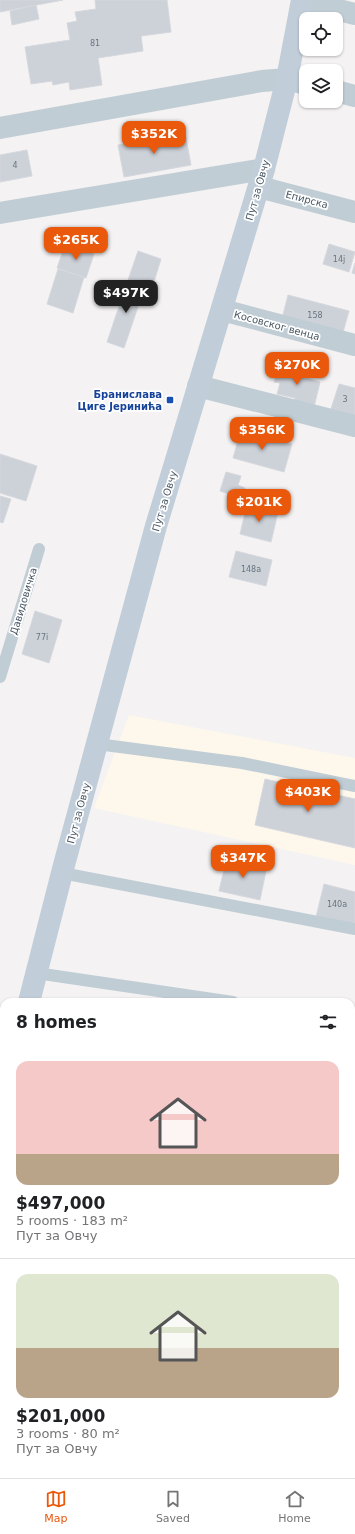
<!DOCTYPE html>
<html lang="en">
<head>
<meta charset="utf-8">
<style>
	:root { --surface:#fff; --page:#f6f6f6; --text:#202124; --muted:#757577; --line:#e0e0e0; --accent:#ea580c }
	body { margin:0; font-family:"DejaVu Sans",sans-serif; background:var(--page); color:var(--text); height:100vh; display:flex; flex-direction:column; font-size:15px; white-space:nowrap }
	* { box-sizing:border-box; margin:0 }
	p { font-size:13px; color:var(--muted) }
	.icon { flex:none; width:22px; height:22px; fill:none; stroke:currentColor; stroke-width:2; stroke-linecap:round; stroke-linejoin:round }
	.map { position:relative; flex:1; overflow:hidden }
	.drawer { position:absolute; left:0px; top:998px; width:355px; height:480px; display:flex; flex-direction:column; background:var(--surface); border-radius:12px 12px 0 0; box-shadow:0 1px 3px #0004 }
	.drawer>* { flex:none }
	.buttons { position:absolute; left:299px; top:12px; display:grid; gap:8px }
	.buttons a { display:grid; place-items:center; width:44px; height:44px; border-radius:8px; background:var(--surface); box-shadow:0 1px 3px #0004; font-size:20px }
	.price { position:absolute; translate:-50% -34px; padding:0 9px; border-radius:8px; background:var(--accent); color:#fff; font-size:13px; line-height:26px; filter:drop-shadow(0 1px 2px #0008) }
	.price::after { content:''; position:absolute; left:50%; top:24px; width:12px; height:9px; margin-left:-6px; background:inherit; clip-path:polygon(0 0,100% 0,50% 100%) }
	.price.selected { background:#222; color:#fff }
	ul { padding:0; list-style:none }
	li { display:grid; align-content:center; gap:8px; height:212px; padding:0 16px }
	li+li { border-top:1px solid var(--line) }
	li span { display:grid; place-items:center; height:124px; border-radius:12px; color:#555 }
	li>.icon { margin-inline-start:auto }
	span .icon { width:72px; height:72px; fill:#fffc; stroke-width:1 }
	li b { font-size:17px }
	h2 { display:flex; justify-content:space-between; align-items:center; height:48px; padding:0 16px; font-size:17px }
	.dock { display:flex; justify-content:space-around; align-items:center; height:56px; border-top:1px solid var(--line); background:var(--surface); font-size:11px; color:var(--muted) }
	.dock a { display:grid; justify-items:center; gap:2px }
	.dock .selected { color:var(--accent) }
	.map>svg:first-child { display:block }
</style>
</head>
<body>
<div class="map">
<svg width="355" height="1478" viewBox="0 0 355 1478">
	<rect width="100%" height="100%" fill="#f4f2f2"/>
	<path fill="#fef8ec" d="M129,715L355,758V865L94,808Z"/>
	<g fill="#cdd1d8" stroke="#d5d8de">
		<path d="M0,0H63L0,12Z"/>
		<path d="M95,0H167L171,32L141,36L143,51L98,58L102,85L70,90L69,82L53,85L52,81L31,84L25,47L70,40L67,23L77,21L75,12L96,9Z"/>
		<path d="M36,5L39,19L12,25L10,11Z"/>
		<path d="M185,133L191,165L124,177L118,145Z"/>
		<path d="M27,150L32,176L0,182V155Z"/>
		<path d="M329,244L355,252L349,272L323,264Z"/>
		<path d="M65,245L94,254L86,278L57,268Z"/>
		<path d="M138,251L161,259L152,288L128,280Z"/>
		<path d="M355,263V274L352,273Z"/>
		<path d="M58,269L84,277L73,313L47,304Z"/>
		<path d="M128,280L145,286L124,348L107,342Z"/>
		<path d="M288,295L349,311L342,336L282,319Z"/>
		<path d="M279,366L304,373L302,377L320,382L314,407L294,402L295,398L277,394L280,383L274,382Z"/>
		<path d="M339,384L355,388V416L331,409Z"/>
		<path d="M241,430L292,444L284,472L233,458Z"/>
		<path d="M0,454L37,466L26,501L0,493Z"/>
		<path d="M226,472L241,476L238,485L245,488L242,498L220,491Z"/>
		<path d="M0,496L11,499L3,523L0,522Z"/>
		<path d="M247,505L278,512L271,542L240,534Z"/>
		<path d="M236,551L272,560L266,586L229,577Z"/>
		<path d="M35,611L62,620L49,663L22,654Z"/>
		<path d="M265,779L355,799V848L255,825Z"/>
		<path d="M227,857L267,866L260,900L219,891Z"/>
		<path d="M324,884L355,892V927L316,917Z"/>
		<path d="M14,1474H26L48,1478H14Z"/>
	</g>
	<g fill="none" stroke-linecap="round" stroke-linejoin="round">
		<g stroke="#c1cdd5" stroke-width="12">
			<path d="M0,677L39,549"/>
			<path d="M97,744L242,763L355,786"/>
			<path d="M62,873L355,929"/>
			<path d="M36,973L233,1002"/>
			<path d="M351,1019L355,1020"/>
		</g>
		<g stroke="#c1cdd5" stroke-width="22">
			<path d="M302,1L355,14"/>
			<path d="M336,91L355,96"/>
			<path d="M0,128L262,81L287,79L306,84"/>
			<path d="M259,187L355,212"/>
			<path d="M0,213L264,169"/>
			<path d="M222,310L355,345"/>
			<path d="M198,386L355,426"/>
			<path d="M0,1025L4,1026"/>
		</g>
		<g stroke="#c1ceda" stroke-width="22">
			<path d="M29,1002L64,865L156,526L264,169L287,79L302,0"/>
			<path d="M0,1141L4,1120"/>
		</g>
	</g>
	<rect fill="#1a4fb4" stroke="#fff" stroke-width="1.5" x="166" y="396" width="8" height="8" rx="2"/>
	<g text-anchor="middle" stroke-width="3.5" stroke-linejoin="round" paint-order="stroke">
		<g font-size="8" fill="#687580">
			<text x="95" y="46">81</text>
			<text x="15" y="168">4</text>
			<text x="339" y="262">14j</text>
			<text x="315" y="318">158</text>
			<text x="345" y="402">3</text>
			<text x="251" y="572">148a</text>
			<text x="42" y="640">77i</text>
			<text x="337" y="907">140a</text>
		</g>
		<g font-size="10" fill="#475662" stroke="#fff">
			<text transform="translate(257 190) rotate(-74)" y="4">Пут за Овчу</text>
			<text transform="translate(307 199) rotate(15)" y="4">Епирска</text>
			<text transform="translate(277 325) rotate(15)" y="4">Косовског венца</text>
			<text transform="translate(164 501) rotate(-73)" y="4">Пут за Овчу</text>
			<text transform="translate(23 601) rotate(-73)" y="4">Давидовичка</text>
			<text transform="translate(78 813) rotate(-75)" y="4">Пут за Овчу</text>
		</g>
		<g font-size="10" font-weight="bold" fill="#164399" stroke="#fff" text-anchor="end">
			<text x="162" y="398">Бранислава<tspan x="162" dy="12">Циге Јеринића</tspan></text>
		</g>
	</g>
</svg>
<div class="buttons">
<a><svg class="icon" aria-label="locate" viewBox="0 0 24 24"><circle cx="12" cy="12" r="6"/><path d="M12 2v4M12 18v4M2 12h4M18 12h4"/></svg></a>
<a><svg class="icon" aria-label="layers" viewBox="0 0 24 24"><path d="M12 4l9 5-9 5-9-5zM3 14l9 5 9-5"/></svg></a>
</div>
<b class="price" style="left:154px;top:155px">$352K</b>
<b class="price" style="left:76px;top:261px">$265K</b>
<b class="price selected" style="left:126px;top:314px">$497K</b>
<b class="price" style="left:297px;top:386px">$270K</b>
<b class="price" style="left:262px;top:451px">$356K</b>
<b class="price" style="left:259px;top:523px">$201K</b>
<b class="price" style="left:308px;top:813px">$403K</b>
<b class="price" style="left:243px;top:879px">$347K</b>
<section class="drawer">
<h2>8 homes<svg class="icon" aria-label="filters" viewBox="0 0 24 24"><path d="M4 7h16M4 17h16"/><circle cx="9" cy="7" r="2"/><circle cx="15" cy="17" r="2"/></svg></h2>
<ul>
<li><span style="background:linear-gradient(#f6c9c9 75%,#b9a48a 0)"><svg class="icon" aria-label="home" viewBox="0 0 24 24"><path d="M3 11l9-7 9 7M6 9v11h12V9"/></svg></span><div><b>$497,000</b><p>5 rooms · 183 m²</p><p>Пут за Овчу</p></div></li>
<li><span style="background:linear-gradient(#dfe7d0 60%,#b9a48a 0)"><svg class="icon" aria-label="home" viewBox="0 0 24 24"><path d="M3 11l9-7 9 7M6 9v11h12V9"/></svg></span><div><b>$201,000</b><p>3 rooms · 80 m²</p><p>Пут за Овчу</p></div></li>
</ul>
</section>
</div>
<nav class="dock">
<a class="selected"><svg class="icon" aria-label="map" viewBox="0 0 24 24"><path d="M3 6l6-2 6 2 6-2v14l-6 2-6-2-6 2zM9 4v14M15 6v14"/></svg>Map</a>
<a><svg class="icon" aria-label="saved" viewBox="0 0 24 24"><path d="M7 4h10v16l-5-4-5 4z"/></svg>Saved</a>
<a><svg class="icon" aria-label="home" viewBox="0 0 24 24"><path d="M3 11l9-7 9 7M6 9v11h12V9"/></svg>Home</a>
</nav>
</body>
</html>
